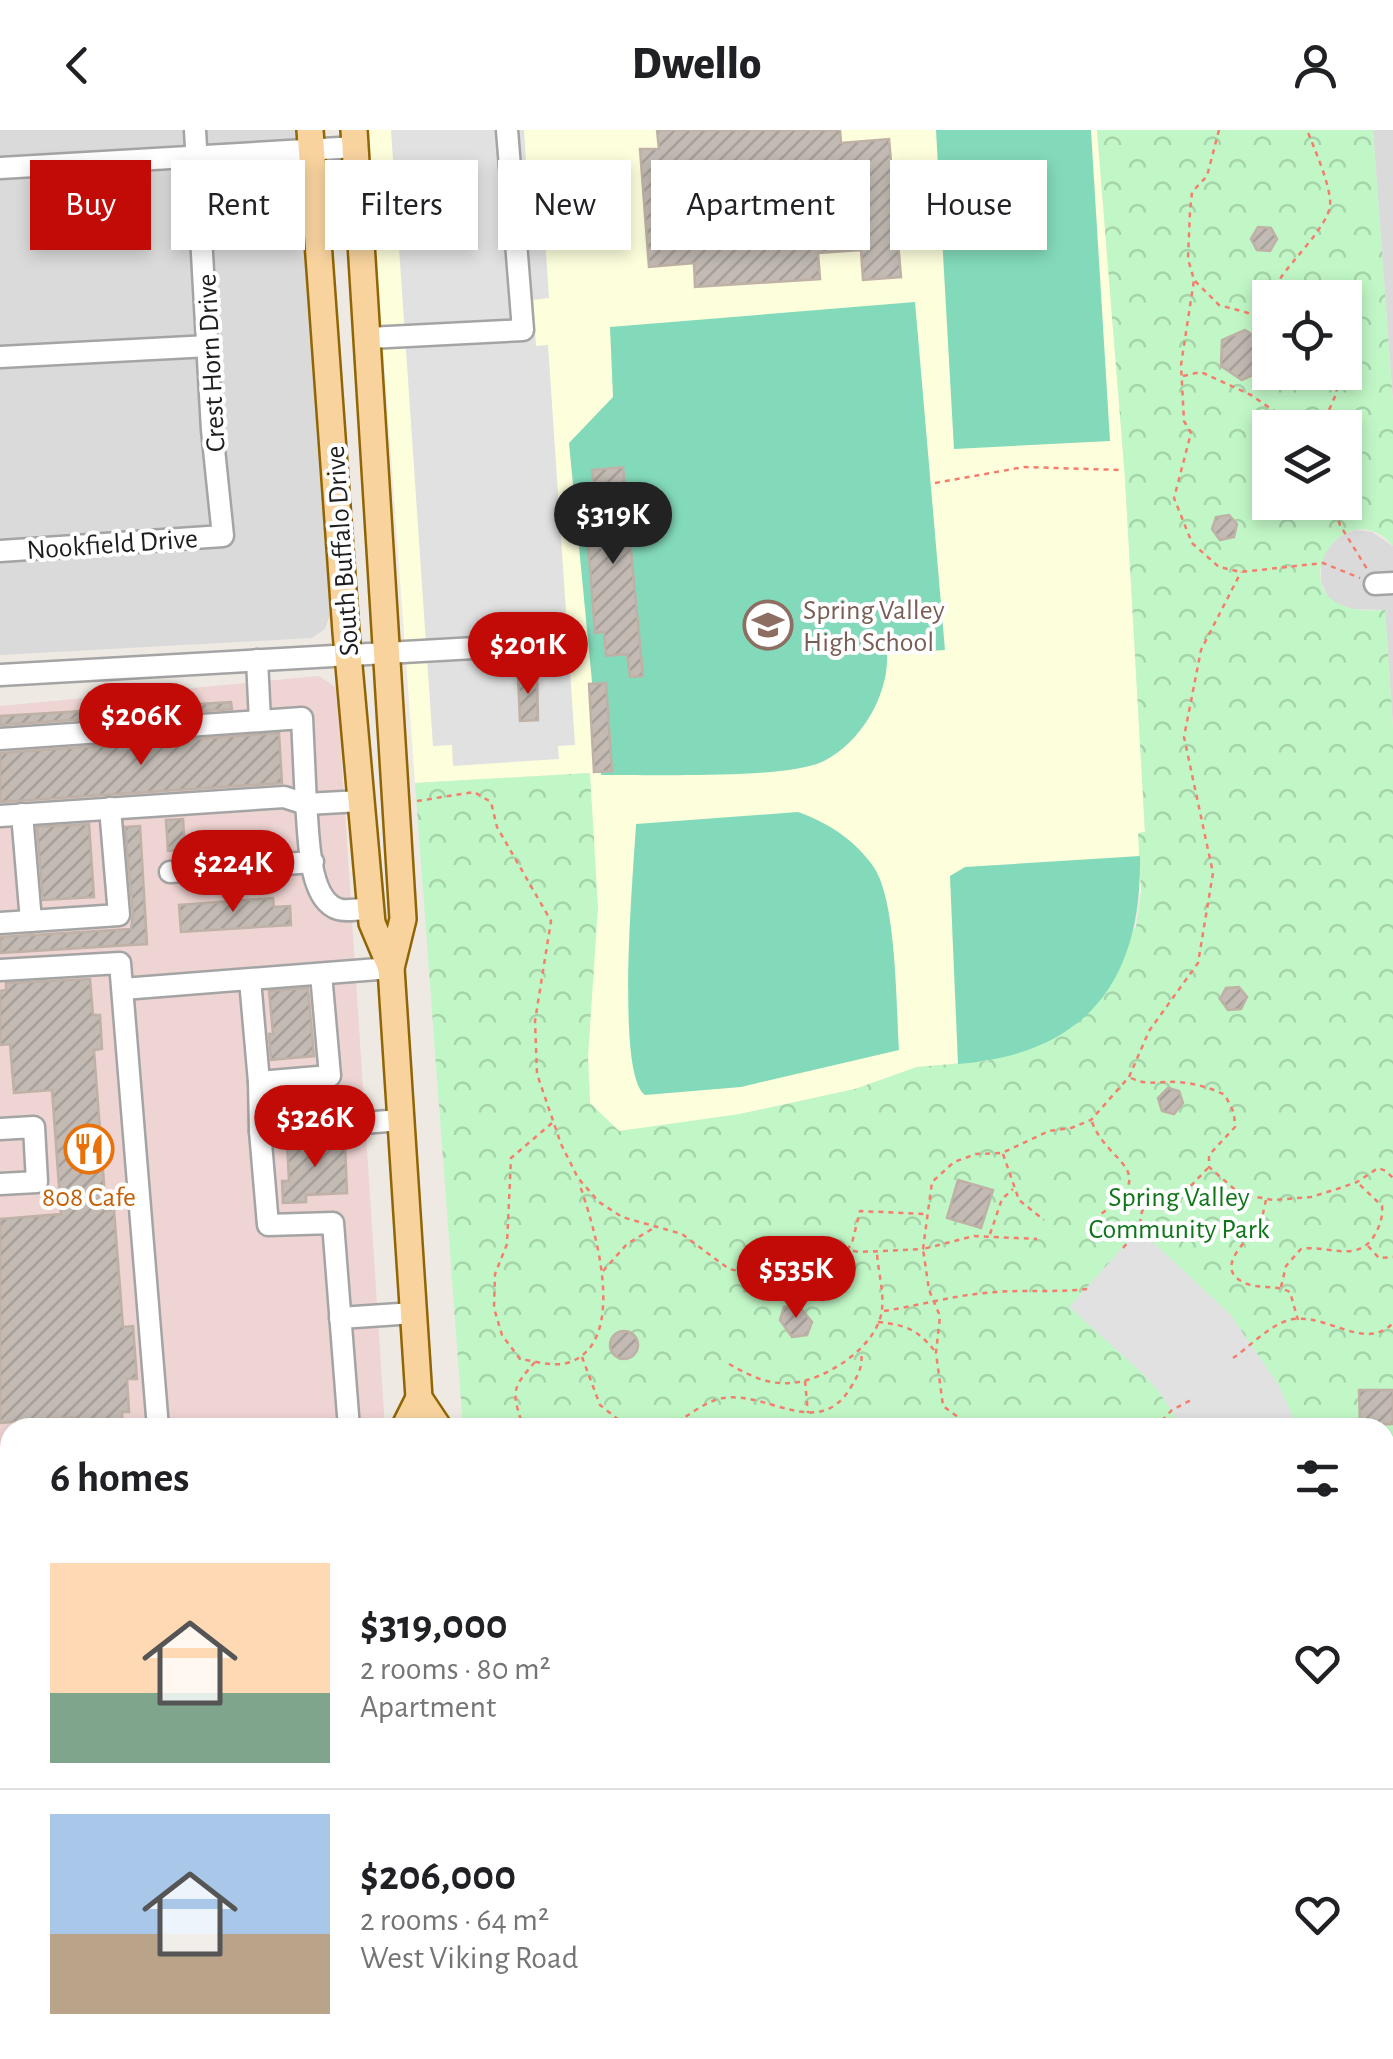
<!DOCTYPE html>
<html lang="en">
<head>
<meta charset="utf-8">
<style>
	:root { --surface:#fff; --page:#f6f6f6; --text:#202124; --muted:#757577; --line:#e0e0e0; --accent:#c20b07 }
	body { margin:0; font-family:"Alegreya Sans",sans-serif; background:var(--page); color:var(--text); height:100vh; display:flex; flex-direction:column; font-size:38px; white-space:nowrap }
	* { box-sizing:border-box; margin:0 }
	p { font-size:32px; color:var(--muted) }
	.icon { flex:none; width:55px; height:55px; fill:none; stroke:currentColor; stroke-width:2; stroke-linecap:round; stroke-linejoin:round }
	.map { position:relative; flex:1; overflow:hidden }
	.side { position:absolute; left:0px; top:1288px; width:1395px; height:642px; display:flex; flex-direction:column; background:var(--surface); border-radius:30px 30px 0 0; box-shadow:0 5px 15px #0003 }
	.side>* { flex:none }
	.hud { position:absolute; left:30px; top:30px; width:1335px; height:90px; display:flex; gap:20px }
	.tools { position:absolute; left:1252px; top:150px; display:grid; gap:20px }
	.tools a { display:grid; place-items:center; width:110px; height:110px; border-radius:0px; background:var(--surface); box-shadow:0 5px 15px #0003; font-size:50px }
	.price { position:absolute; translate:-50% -85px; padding:0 22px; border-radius:35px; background:var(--accent); color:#fff; font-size:32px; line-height:65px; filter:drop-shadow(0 2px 5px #0008) }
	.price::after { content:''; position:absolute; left:50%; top:60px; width:30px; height:22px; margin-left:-15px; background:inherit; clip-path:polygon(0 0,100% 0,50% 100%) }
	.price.selected { background:#222; color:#fff }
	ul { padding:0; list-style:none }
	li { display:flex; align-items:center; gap:30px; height:250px; padding:0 50px }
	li+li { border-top:2px solid var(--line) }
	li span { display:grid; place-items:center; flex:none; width:280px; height:200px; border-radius:0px; color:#555 }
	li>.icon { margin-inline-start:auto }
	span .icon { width:120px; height:120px; fill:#fffc; stroke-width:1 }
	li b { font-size:42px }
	h2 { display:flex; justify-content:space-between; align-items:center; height:120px; padding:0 50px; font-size:42px }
	.tag { padding:0 35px; border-radius:0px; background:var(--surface); box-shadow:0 5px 15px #0003; font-size:35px; line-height:90px }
	.tag.selected { background:var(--accent); color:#fff }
	header { display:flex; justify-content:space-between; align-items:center; height:130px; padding:0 50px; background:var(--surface); font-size:45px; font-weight:800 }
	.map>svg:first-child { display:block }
</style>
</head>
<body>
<header><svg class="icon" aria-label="back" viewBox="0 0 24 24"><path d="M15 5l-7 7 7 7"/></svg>Dwello<svg class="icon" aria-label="person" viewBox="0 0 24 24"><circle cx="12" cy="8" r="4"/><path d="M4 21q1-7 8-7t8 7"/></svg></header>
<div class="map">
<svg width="1393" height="1929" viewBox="0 0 1393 1929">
	<defs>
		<pattern id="park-crowns" width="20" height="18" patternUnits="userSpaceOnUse" patternTransform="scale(2.5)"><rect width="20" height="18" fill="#c1f7c6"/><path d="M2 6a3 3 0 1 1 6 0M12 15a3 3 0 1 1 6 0" fill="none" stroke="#a5d3aa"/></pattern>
		<pattern id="building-hatch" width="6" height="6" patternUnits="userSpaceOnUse" patternTransform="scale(2.5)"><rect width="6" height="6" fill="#c2bab3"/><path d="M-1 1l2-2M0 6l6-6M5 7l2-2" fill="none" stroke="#a69f9a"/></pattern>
	</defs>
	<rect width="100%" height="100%" fill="#eeeae3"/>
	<g fill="#dbdada">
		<path d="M0,0H296L330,485L325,499L312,508L0,525Z"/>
		<path d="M1373,0H1393V273Z"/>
		<path d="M1356,400L1372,402L1393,416V598L1385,480L1343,479L1328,467L1321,452V430L1328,416L1343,404Z"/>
		<path d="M1385,1550H1393V1929H503V1920H1385Z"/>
		<path d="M0,1596H10V1920H209L210,1929H0Z"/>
	</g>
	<g fill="#eed4d2">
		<path d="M319,546L337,558L385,1297L10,1298V1524L0,1525V576Z"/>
		<path d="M209,1920H427L428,1929H210Z"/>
	</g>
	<path fill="#fdfedc" d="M367,0H1097L1125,348L1145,702L1139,703L1141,762L988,931L917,937L855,959L740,984L656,997L619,1001L590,973L588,927L590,643L415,653Z"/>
	<path fill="url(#park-crowns)" fill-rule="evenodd" d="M1097,0H1373L1393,273V416C1339,353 1264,490 1385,480L1393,598V1430H1385V1298L463,1297L415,653L590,643L598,777L588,927L590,973L619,1001L740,984L855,959L917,937L988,931L1136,797L1141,762L1138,703L1145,702L1125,348ZM1270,168H1345V242H1270ZM1270,298H1345V372H1270Z"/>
	<g fill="#83daba">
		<path d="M936,0H1091L1110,311L954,319Z"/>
		<path d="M915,172L945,520L887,524C889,565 861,612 824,631C786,650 650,644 601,645L569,313L613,267L610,197Z"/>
		<path d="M798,682C828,693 854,709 873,736C897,769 896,877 899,920L741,957L645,965C615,944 634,737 636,694Z"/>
		<path d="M1140,726C1142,851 1086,924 958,934L950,746L965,737Z"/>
	</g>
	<g fill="#e1e1e1">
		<path d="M391,0H524L526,31H540L549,168L533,170L536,216L548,215L575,615L558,616L559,629L453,636L452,615L433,616Z"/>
		<path d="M1139,1099L1230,1184L1278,1254L1298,1297H1182L1159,1262L1143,1244L1069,1177Z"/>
	</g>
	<g fill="url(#building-hatch)" stroke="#bfb1a6" stroke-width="2.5">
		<path d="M657,0H840L841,13L889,9L901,147L863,150L861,120L818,123L820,149L695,157L694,133L649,137L640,19H659Z"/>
		<path d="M1258,97L1271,98L1277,109L1270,121L1257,120L1251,109Z"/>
		<path d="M1245,200L1270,216V237L1242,250L1221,236L1222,210Z"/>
		<path d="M623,337L643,546L630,547L627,524L606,526L604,502L595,503L584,361L594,360L592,340Z"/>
		<path d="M1229,385L1237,394L1234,407L1220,410L1212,399L1216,387Z"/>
		<path d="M537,544L538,590L520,591L518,545Z"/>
		<path d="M606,553L612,641L594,642L589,554Z"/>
		<path d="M231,572L232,579L0,595V586Z"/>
		<path d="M279,603L282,653L0,672V623Z"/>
		<path d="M183,689L185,720L168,721L166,690Z"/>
		<path d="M89,694L94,767L43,770L37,697Z"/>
		<path d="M140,696L147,814L0,823V807L131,799L133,784L125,697Z"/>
		<path d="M273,768L274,777L290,776L291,795L181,802L179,775Z"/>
		<path d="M90,849L93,885H100L102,919L94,920L106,1081L114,1080L123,1197L133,1196L137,1249H127L129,1282H122L123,1298H75V1287L0,1293V1089L61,1084L52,960L14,963L10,914L0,915V861L6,860V853Z"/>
		<path d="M1239,857L1247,867L1241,879L1228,880L1220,869L1226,858Z"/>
		<path d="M308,858L314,926L271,930L269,904H273L269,861Z"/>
		<path d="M1168,958L1179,961L1183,973L1174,984L1162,981L1158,968Z"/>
		<path d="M336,1011L345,1013L347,1063L306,1065V1072L283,1073L282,1051H289L287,1013Z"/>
		<path d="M958,1050L993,1060L981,1098L947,1088Z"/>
		<path d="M798,1175L812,1192L807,1205L792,1207L780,1190L784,1177Z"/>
		<circle cx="624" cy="1215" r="14"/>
		<path d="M1359,1260H1393V1294L1360,1295Z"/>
	</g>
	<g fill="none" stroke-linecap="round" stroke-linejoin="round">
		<g stroke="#a4a4a4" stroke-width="25">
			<g id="minor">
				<path d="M0,38L356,17"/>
				<path d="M369,208L523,200L507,0"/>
				<path d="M0,227L209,216"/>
				<path d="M0,421L223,406L212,300L195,0"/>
				<path d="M1375,454L1393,453"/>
				<path d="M257,530L260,591L302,588L306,674L361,671"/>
				<path d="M0,545L546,514"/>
				<path d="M0,609L260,591"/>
				<path d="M22,684L31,791"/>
				<path d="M0,686L284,667L306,674C309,701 307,769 338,779C346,782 361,779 370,778"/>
				<path d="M170,742L313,732"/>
				<path d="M0,793L119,785L110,678"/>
				<path d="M0,840L120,833L158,1298"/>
				<path d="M250,850L259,952"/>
				<path d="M123,859L391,838"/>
				<path d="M0,999L34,997L37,1052L0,1054"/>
				<path d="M260,1001L259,952L330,946L321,844"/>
				<path d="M340,1188L414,1183"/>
				<path d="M349,1298L333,1093L268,1095L260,1001L401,990"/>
				<path d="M0,1414L10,1413"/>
				<path d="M0,1494L10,1493"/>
				<path d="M0,1682L10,1681"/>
				<path d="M1385,1870H1393"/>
				<path d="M184,1920L185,1929"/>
				<path d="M234,1920L235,1929"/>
				<path d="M318,1920L319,1929"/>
				<path d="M397,1920L398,1929"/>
				<path d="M731,1920V1929"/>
				<path d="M1245,1920L1246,1929"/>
				<path d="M1364,1920L1365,1929"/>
			</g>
		</g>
		<g stroke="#906505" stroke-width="30">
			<g id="major">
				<path d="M310,0L346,502L372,793L391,838"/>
				<path d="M354,0L403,789L391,838L419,1268L439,1298"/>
				<path d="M404,1298L419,1268"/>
				<path d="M1385,1458H1393"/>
				<path d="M1385,1493H1393"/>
				<path d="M0,1541H10"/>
				<path d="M0,1579L10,1578"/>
				<path d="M463,1920L464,1929"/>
			</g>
		</g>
		<g stroke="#f47e6d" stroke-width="2.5" stroke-dasharray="5 5" stroke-linecap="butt">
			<path d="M1219,0L1207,46L1192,62L1190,81L1188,129L1194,150L1181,235L1184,291L1191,303L1174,368L1192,413L1219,437L1241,442L1323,433L1360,448"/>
			<path d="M1195,151L1219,175L1270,189"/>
			<path d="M1284,168L1280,149C1292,130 1327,97 1330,76C1332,58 1314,18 1307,0"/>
			<path d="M1183,246L1201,242L1251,265L1299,298"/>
			<path d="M1321,298L1337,262L1333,242"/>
			<path d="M935,353L1024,337L1121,340"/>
			<path d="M1332,372L1340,395L1367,439"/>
			<path d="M417,671L474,662L491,672L497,697L551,791L535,891L537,944L561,1014L578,1048L599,1072L622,1087L682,1104L729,1139L763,1146L794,1127L830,1117L860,1122L923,1119L932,1052L954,1032L976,1024L1002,1023L1049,1001L1071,998L1091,990L1129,947L1149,901L1198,833L1213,743L1184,607L1201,520L1241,442"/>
			<path d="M1131,948C1147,956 1160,951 1178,952C1194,953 1211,958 1225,965L1234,983L1235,997L1209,1025V1037L1240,1064L1273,1070L1311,1067L1337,1059L1357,1052L1378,1038L1386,1041L1393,1048"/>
			<path d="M1092,992C1108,1035 1164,1040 1098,1086"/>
			<path d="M552,993L511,1028L507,1114L495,1144L494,1178L502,1205L520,1229C534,1231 553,1237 567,1233C631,1214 594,1095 579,1053"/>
			<path d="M1003,1024L1019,1070L1044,1090"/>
			<path d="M1266,1070C1264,1078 1263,1087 1259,1094C1249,1110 1213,1137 1243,1152C1258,1160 1275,1154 1290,1162L1298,1190"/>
			<path d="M990,1104L1002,1069L1013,1059"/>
			<path d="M1368,1116L1379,1128L1393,1127"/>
			<path d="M1123,1118L1139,1099L1142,1081L1163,1068L1181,1066L1208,1038"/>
			<path d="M847,1120L852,1113L860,1081L924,1084"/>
			<path d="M603,1141L627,1114L652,1099"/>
			<path d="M1281,1157L1286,1136L1301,1119C1325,1114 1357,1134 1374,1106C1380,1096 1383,1087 1382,1076L1359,1054"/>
			<path d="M884,1181C917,1176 951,1166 985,1163C1020,1159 1053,1163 1087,1159"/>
			<path d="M878,1192C905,1195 917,1199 934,1220"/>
			<path d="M582,1227L600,1275L629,1298"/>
			<path d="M1233,1228C1249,1217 1268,1197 1286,1191C1322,1178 1364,1224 1393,1193"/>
			<path d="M535,1232C514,1256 511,1260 521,1290L535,1298"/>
			<path d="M729,1234C747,1244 767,1255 789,1253C824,1252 879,1216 882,1179C884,1161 878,1141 877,1123"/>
			<path d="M805,1251L808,1283"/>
			<path d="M669,1298C685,1288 705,1271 723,1268C769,1261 819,1311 851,1257C859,1243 863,1237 861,1221"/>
			<path d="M973,1298L943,1276L936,1223L940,1186L929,1160L923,1119L974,1106L1037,1109"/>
			<path d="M1155,1298L1172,1280L1193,1269"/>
			<path d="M137,1929L154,1928V1920"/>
		</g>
		<use href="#minor" stroke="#fff" stroke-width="20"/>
		<use href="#major" stroke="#f8d39e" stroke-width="25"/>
	</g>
	<defs>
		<g id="school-ring" transform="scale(2.5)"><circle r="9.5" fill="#fff" stroke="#8d6e63" stroke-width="1.5"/><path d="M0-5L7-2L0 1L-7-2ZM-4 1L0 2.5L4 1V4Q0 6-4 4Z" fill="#8d6e63"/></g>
		<g id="restaurant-ring" transform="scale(2.5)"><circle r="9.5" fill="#fff" stroke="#e8710a" stroke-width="1.5"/><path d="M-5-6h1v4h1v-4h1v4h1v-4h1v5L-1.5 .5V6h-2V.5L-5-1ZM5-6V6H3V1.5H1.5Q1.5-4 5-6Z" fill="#e8710a"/></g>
	</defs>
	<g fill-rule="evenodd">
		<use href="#school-ring" x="768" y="495"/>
		<use href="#restaurant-ring" x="89" y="1019"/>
	</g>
	<g text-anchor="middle" stroke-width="8" stroke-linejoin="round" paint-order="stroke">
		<g font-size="28" fill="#1d1d1d" stroke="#fff">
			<text transform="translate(210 233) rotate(-93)" y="10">Crest Horn Drive</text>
			<text transform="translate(112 413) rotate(-4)" y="10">Nookfield Drive</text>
			<text transform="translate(341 421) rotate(-94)" y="10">South Buffalo Drive</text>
		</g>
		<g font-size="28" fill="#785e54" stroke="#fff" text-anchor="start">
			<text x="803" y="489">Spring Valley<tspan x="803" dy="32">High School</tspan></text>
		</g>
		<g font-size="28" fill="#c56008" stroke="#fff">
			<text x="89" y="1076">808 Cafe</text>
		</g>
		<g font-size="28" fill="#0f761a" stroke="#fff">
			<text x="1179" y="1076">Spring Valley<tspan x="1179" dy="32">Community Park</tspan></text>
		</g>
	</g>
</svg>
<div class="tools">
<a><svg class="icon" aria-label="locate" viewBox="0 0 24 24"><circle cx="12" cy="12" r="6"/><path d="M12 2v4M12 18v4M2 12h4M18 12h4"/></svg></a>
<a><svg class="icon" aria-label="layers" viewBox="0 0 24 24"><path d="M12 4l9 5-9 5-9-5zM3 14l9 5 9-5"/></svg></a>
</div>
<b class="price selected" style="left:613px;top:437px">$319K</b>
<b class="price" style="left:528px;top:567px">$201K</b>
<b class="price" style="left:141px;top:638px">$206K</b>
<b class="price" style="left:233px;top:785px">$224K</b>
<b class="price" style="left:315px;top:1040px">$326K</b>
<b class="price" style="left:796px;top:1191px">$535K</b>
<div class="hud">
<a class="tag selected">Buy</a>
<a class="tag">Rent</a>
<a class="tag">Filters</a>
<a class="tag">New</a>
<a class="tag">Apartment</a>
<a class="tag">House</a>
</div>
<section class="side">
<h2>6 homes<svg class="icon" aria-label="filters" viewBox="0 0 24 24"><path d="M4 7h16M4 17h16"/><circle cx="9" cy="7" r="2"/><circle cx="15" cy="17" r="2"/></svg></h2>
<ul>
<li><span style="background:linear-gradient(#ffd9b3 65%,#7fa58c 0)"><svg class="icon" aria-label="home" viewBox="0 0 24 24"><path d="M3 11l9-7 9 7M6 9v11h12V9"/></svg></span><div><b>$319,000</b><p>2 rooms · 80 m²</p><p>Apartment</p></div><svg class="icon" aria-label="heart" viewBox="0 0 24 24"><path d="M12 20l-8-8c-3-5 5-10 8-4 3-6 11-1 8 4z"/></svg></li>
<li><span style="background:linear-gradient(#a9c7e8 60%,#b9a48a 0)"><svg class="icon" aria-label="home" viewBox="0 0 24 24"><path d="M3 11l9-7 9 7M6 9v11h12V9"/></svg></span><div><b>$206,000</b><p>2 rooms · 64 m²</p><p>West Viking Road</p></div><svg class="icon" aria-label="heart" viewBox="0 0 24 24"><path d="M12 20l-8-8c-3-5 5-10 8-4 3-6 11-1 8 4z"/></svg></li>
</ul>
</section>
</div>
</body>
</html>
